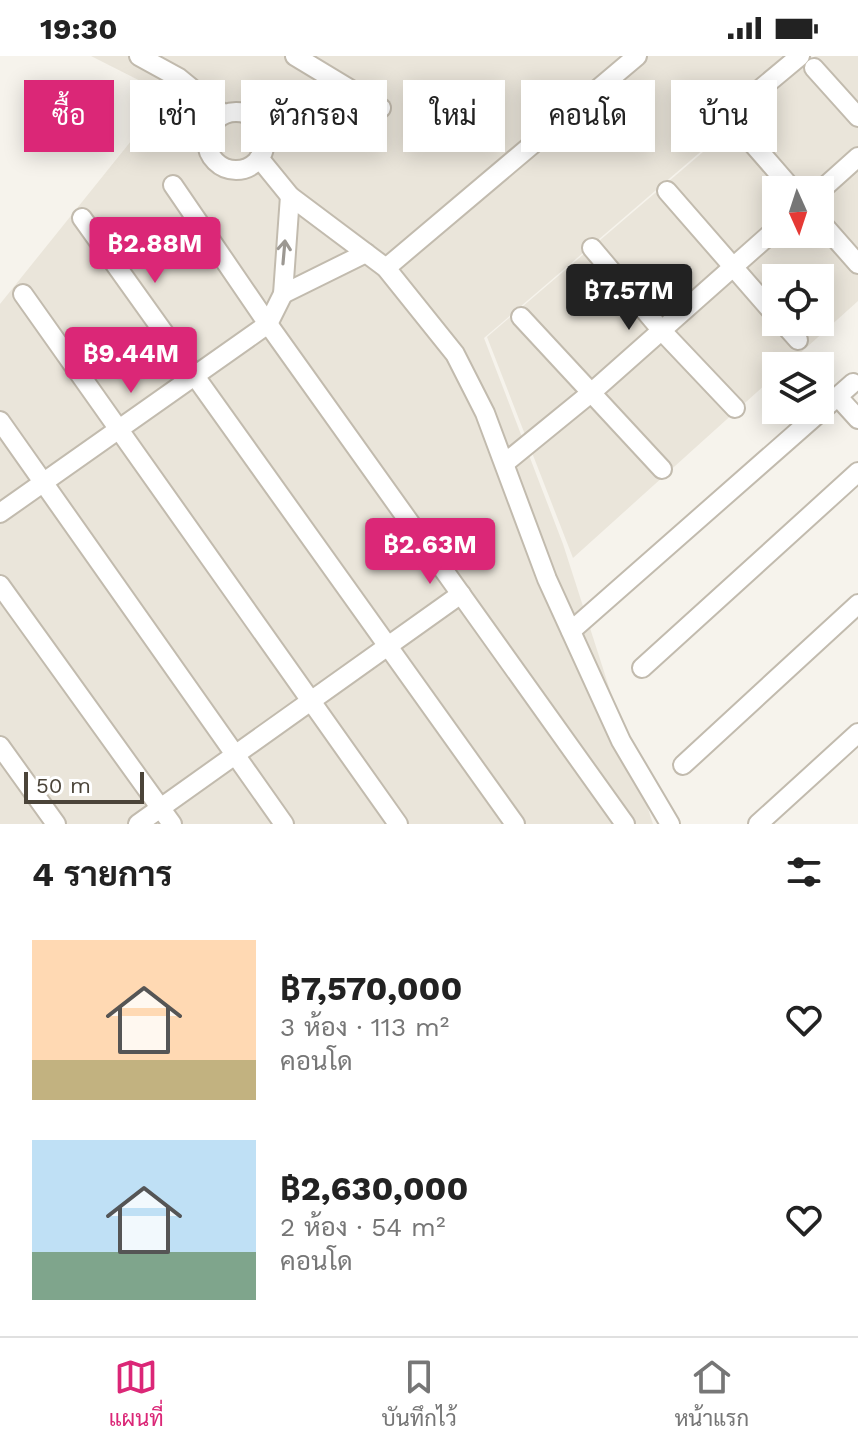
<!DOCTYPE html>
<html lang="th">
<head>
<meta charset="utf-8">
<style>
	:root { --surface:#fff; --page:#f2f2f2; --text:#222; --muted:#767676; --line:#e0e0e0; --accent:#db2777 }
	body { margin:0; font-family:"Work Sans",Sarabun,sans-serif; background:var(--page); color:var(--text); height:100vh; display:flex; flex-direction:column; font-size:30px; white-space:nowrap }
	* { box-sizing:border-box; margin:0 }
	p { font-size:26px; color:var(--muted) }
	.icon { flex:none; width:44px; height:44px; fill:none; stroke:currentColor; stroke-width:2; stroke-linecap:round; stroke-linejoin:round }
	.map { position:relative; height:768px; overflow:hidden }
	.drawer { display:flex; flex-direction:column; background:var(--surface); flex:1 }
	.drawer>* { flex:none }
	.banner { position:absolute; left:24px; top:24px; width:810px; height:72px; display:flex; gap:16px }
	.needle { width:52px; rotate:177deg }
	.tools { position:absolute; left:762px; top:120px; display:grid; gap:16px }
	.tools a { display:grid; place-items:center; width:72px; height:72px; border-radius:0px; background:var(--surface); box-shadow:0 4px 20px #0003; font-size:40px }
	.scale { position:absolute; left:24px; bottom:20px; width:120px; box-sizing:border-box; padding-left:8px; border:4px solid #4b4439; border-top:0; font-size:22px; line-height:28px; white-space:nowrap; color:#4b4439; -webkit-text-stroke:6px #fff; paint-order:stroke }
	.price { position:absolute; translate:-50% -68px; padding:0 18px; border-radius:8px; background:var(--accent); color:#fff; font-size:26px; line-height:52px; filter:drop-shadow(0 2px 4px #0008) }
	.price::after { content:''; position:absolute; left:50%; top:48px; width:24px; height:18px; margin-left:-12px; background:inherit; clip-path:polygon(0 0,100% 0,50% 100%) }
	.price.selected { background:#222; color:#fff }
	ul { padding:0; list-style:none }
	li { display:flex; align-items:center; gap:24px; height:200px; padding:0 32px }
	li span { display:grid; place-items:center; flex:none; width:224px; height:160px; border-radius:0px; color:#555 }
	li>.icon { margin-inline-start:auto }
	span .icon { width:96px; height:96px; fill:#fffc; stroke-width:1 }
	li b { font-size:34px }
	h2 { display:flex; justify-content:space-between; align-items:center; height:96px; padding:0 32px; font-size:34px }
	.chip { padding:0 28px; border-radius:0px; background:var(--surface); box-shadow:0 4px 20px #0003; font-size:28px; line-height:72px }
	.chip.selected { background:var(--accent); color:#fff }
	.status { display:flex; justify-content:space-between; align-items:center; height:56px; padding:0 40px; background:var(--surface); direction:ltr }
	.status svg { height:22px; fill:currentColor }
	.menu { display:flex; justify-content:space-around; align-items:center; height:112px; border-top:2px solid var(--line); background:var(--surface); font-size:22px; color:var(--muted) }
	.menu a { display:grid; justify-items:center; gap:4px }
	.menu .selected { color:var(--accent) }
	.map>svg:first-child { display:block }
</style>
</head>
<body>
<div class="status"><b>19:30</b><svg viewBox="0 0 49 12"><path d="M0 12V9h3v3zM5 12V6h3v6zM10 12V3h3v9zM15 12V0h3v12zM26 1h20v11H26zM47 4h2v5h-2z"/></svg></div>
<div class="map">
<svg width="858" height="768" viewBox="0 0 858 768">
	<rect width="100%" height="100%" fill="#f6f3ec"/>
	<g fill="#eae5da" fill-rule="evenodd">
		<path d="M91,0H812L484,282L563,488L653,768H0V248L168,39Z"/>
		<path d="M815,0H858V245L786,310H776V319L573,502L487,281ZM776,134H820V178H776ZM776,222H820V266H776Z"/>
	</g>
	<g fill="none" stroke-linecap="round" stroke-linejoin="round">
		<g stroke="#c2bbae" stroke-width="22">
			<g id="minor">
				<path d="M139,0L179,22L223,58"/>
				<path d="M295,0L381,52"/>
				<path d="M814,12L858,61"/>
				<circle cx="236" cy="85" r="29"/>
				<path d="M728,60L800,0"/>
				<path d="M740,73L793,134"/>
				<path d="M259,102L290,140L386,212L455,298L485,357L547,523L621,685L670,768"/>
				<path d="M173,129L268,268L625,768"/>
				<path d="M667,135L776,260"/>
				<path d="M820,135L858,101"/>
				<path d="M290,140L283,238L366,197"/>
				<path d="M82,162L515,768"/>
				<path d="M820,165L858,208"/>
				<path d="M592,192L662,275L735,352"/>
				<path d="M386,212L637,0"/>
				<path d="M23,238L398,768"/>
				<path d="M521,261L662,413"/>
				<path d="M782,266L798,284"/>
				<path d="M838,341L858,363"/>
				<path d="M0,365L284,768"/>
				<path d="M505,407L592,336L776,173"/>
				<path d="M0,457L268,268L283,238"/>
				<path d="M0,529L172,768"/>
				<path d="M571,575L853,327"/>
				<path d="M642,612L858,416"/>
				<path d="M0,690L56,768"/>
				<path d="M683,709L858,548"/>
				<path d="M138,768L461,538"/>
				<path d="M758,768L858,677"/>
			</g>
		</g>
		<use href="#minor" stroke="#fff" stroke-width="18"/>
	</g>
	<defs><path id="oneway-shaft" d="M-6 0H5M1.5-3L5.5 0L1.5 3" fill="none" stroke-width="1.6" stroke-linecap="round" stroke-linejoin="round" transform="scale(2)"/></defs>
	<use stroke="#9c9892" href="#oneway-shaft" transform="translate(284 196) rotate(-85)"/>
</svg>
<div class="tools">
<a><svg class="needle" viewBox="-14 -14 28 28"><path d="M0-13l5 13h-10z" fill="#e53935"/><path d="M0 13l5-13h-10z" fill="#767676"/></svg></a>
<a><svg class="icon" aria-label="locate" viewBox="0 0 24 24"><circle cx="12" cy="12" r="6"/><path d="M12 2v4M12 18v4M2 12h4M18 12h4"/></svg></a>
<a><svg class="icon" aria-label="layers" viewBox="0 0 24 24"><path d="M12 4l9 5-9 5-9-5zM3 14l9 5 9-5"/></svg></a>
</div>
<div class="scale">50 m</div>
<b class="price" style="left:155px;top:229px">฿2.88M</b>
<b class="price selected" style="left:629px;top:276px">฿7.57M</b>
<b class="price" style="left:131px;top:339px">฿9.44M</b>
<b class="price" style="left:430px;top:530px">฿2.63M</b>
<div class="banner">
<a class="chip selected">ซื้อ</a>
<a class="chip">เช่า</a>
<a class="chip">ตัวกรอง</a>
<a class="chip">ใหม่</a>
<a class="chip">คอนโด</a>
<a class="chip">บ้าน</a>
</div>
</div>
<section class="drawer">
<h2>4 รายการ<svg class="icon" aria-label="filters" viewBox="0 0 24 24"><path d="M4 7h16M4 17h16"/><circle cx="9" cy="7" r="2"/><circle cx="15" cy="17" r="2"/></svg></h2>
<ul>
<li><span style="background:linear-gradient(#ffd9b3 75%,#c2b280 0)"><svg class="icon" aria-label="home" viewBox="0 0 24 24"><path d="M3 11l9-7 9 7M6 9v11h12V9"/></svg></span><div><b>฿7,570,000</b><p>3 ห้อง · 113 m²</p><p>คอนโด</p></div><svg class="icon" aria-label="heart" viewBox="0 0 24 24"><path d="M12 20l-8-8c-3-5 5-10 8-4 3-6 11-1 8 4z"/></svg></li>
<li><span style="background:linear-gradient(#bfe0f5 70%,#7fa58c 0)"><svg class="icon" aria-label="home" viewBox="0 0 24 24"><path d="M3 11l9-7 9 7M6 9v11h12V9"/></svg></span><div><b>฿2,630,000</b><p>2 ห้อง · 54 m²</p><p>คอนโด</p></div><svg class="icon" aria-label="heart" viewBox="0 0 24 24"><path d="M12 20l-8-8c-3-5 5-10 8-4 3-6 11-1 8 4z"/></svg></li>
</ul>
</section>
<nav class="menu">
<a class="selected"><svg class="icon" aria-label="map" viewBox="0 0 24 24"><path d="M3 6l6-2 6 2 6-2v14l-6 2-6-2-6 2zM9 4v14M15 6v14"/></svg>แผนที่</a>
<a><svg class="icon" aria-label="saved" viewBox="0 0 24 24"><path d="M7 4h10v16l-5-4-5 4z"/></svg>บันทึกไว้</a>
<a><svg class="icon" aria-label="home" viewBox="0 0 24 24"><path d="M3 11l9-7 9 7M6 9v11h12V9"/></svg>หน้าแรก</a>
</nav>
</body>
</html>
